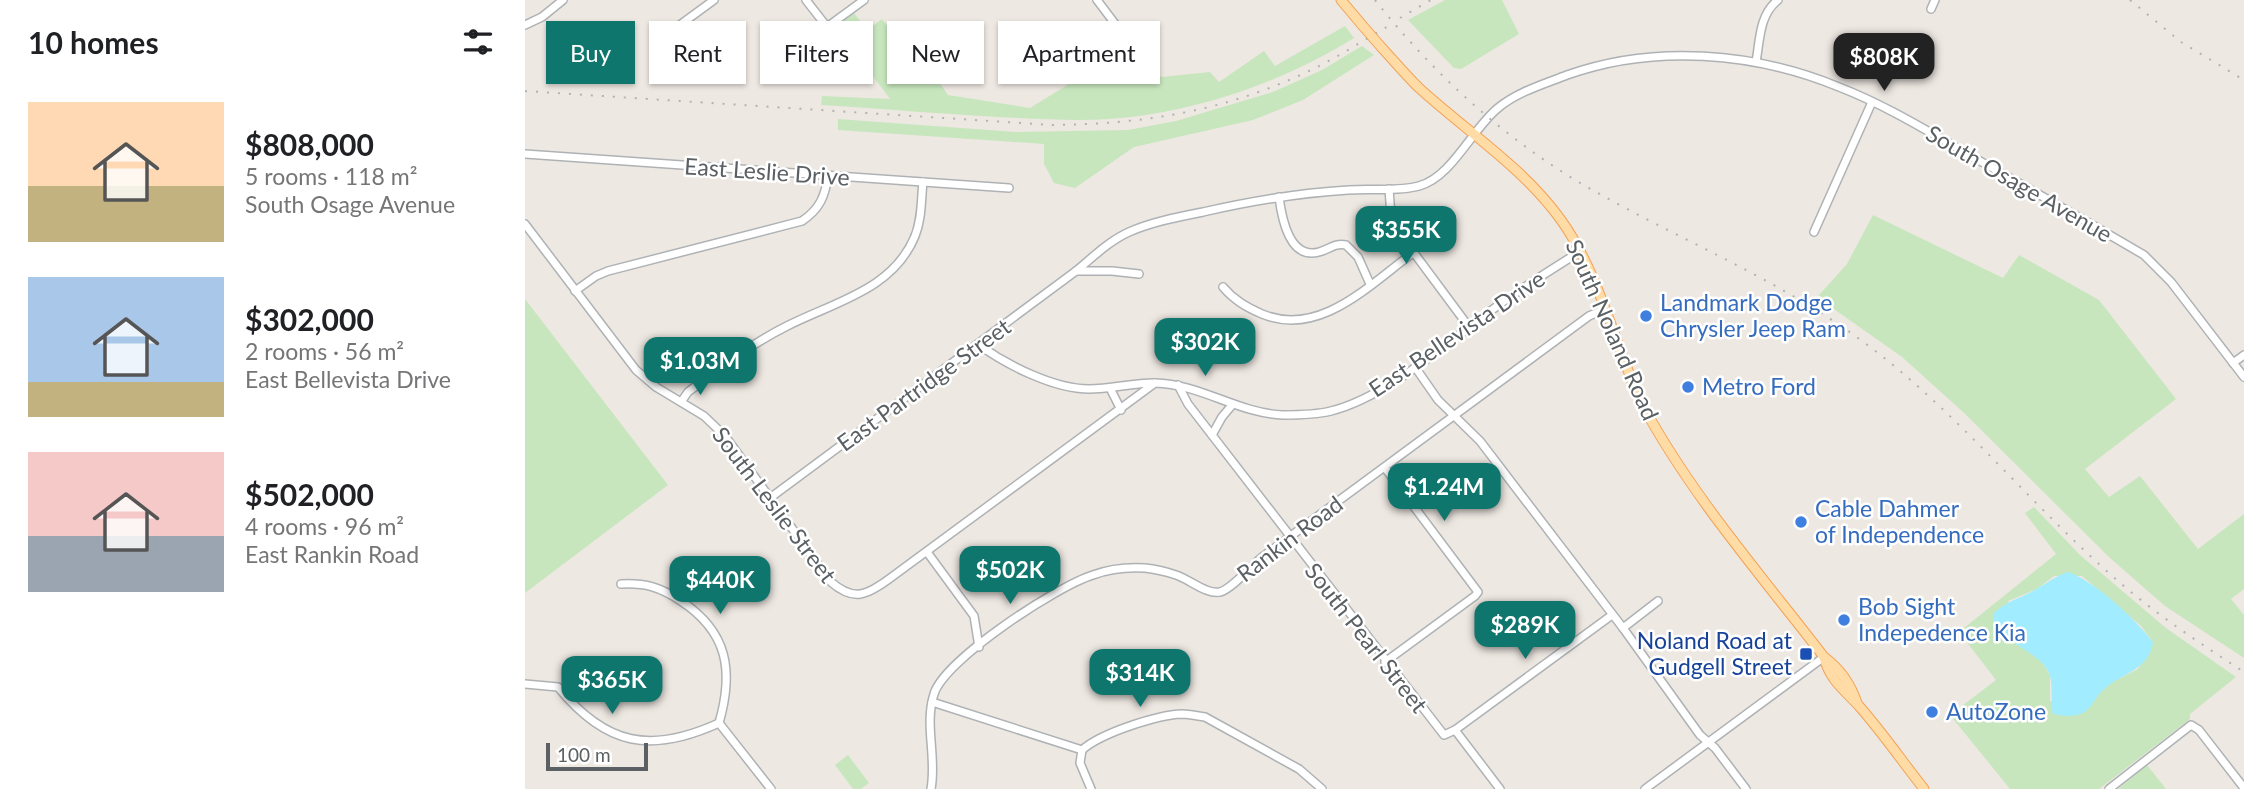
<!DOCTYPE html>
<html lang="en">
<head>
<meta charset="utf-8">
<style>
	:root { --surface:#fff; --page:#f6f6f6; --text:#202124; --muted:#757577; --accent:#0f766e }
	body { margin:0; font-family:Lato,sans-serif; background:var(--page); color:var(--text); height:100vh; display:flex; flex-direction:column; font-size:26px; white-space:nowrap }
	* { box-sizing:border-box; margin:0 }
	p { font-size:23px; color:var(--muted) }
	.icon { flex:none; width:38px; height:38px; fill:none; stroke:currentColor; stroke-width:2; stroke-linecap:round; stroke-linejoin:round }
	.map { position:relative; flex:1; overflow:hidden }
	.details { display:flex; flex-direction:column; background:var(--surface); width:525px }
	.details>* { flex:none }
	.hud { position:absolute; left:21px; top:21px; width:665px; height:63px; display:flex; gap:14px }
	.scale { position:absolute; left:21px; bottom:18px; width:102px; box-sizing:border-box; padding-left:7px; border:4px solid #5a6063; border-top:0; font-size:19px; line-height:24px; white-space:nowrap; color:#5a6063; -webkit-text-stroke:5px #fff; paint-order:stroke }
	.price { position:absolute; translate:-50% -60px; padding:0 16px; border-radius:14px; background:var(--accent); color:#fff; font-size:23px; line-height:46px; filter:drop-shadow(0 2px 4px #0008) }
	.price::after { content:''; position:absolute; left:50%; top:42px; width:21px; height:16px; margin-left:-10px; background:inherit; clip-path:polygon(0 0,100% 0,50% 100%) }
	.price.on { background:#222; color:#fff }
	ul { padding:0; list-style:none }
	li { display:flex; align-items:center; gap:21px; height:175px; padding:0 28px }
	li span { display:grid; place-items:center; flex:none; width:196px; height:140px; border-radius:0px; color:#555 }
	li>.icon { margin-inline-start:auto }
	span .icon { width:84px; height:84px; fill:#fffc; stroke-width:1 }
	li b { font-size:30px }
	h2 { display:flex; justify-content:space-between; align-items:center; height:84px; padding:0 28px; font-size:30px }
	.chip { padding:0 24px; border-radius:0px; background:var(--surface); box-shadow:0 2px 5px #0004; font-size:24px; line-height:63px }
	.chip.on { background:var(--accent); color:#fff }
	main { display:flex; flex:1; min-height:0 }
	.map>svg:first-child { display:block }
</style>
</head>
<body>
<main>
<section class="details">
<h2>10 homes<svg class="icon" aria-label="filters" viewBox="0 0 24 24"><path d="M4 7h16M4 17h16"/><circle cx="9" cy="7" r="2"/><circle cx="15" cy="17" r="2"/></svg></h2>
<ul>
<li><span style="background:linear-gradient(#ffd9b3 60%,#c2b280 0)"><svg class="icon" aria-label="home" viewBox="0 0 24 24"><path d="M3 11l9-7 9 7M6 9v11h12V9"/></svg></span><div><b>$808,000</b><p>5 rooms · 118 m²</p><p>South Osage Avenue</p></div></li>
<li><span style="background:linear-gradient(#a9c7e8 75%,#c2b280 0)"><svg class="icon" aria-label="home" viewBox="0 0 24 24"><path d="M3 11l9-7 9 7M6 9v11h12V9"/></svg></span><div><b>$302,000</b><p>2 rooms · 56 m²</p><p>East Bellevista Drive</p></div></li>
<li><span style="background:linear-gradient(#f6c9c9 60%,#9aa5b1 0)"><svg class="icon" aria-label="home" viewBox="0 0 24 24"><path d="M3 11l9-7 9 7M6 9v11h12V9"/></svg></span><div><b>$502,000</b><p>4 rooms · 96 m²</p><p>East Rankin Road</p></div></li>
</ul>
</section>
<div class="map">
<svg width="1719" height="789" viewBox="0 0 1719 789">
	<rect width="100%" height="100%" fill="#eee8e2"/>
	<g fill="#c7e6be" fill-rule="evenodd">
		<path d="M920,0H977L994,34L936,69L929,68L883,20Z"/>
		<path d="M329,13L342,30L357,19L371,38L379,32L423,95L505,108L552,79L608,39L636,77L685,72L694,82L739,51L750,66L820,26L829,38C766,77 694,104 621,115C578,122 535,120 493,118C427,115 362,109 296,105L297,96L365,99L311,27Z"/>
		<path d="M837,46L849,55L778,100L728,120L609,147L550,188L529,183L519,164V144L313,130V119L491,132L603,130L651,121L748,92L797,70Z"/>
		<path d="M1348,215L1478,278L1494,255L1574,300L1651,399L1560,469L1584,497L1615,476L1673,549L1719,514V589L1706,599L1719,615V658L1640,606L1585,558L1438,412L1377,357L1296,300L1294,295L1322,264Z"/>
		<path d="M0,299L143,485L0,593Z"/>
		<path d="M1509,507L1555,555L1641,628L1711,677L1665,714V719L1574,789H1485L1425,715L1471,680L1434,632L1531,554L1500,513ZM1529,576H1557L1616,626L1628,642L1613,669L1586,683L1575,692L1566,705L1525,701V675L1516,660L1503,650L1483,601L1512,589Z"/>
		<path d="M323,755L344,783L336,789H328L310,765Z"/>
		<path d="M1622,765L1641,789H1593Z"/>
	</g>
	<path fill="#a1ecff" d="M1543,572C1570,581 1611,620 1628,642C1624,671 1596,673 1578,690C1570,697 1566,710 1556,714C1547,717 1537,716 1528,714C1525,701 1529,681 1523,671C1511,650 1476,641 1469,624C1469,624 1469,614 1469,613C1486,598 1496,599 1513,588C1524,582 1531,576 1543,572Z"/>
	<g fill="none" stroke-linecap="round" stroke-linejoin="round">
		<g stroke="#aeb2b5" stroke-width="10">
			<g id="minor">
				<path d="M281,0L302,27"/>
				<path d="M572,0L603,41"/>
				<path d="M1406,9L1410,0"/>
				<path d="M0,25L17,17L38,0"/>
				<path d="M137,38L189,0"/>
				<path d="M276,46L339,0"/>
				<path d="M1231,62C1235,40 1234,15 1253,0"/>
				<path d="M0,154L484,188"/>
				<path d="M864,189L866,216L872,230L944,327"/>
				<path d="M754,197C757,220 765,260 794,252C805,249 809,243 821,245L833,257L845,284"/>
				<path d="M0,224L111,370L131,387L179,416L200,436L306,582C329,602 342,595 364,579L630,383C676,384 712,413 758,415C774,415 790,415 806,411C862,397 924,341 971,307C998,287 1027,269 1056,251"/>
				<path d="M1289,232L1347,102"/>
				<path d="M551,271C568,257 584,241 604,232C627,222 653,217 678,212C726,201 774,193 823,190C846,188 872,192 894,186C927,177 947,129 973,108C992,92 1019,84 1042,75C1129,44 1229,52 1314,87C1363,106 1409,135 1455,161C1510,192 1565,223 1619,255L1646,282L1719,377"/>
				<path d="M698,287C709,300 721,307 737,314C795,338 845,284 888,253"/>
				<path d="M50,291L71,276L83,271L277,221C295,209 300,196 303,176"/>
				<path d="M454,345C482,365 529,389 564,389C586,389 607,383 629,383"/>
				<path d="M1708,363L1719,355"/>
				<path d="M890,367L913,400L955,441L1098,628L1175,735L1190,748L1221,789"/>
				<path d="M653,385L663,404L919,735L930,730L1087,615"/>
				<path d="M585,388L596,410"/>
				<path d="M156,402L163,392C195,368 226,344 262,326C309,302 368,290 390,236C397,219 396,200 398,182"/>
				<path d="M687,435L697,417L708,404"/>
				<path d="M860,468L953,592L950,596L860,662"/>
				<path d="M245,498L551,271H587L614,274"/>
				<path d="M402,552L449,616L454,647"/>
				<path d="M96,584C121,583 135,587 156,601C203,632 209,671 194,723"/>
				<path d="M1098,628L1133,601"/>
				<path d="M0,684L33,687C81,746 126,754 194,723"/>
				<path d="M407,702L557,750C576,733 632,715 657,714C665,714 672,716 680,717L774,769L797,789"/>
				<path d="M194,723L246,789"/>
				<path d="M930,730L975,789"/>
				<path d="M557,750L555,763L566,789"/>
				<path d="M406,789C412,757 399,725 409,694C419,660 532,586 568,575C584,569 602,567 620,568C630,569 642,572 651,575C664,579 682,595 695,592C705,590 727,566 736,558L1064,316L1080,309"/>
				<path d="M1120,789L1299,657"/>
				<path d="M1584,789L1666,725L1674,730L1719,788"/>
			</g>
		</g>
		<g stroke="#f3a255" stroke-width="11">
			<g id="major">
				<path d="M816,0L837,25"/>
				<path d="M857,48C869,61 881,75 893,87C941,131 998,167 1036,220C1066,262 1081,312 1099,360C1105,374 1109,390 1117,404C1166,495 1236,575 1299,657C1314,668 1326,685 1332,703"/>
				<path d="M1299,657C1304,679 1319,690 1334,706C1357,732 1377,761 1399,789"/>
			</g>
		</g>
		<use href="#minor" stroke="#fff" stroke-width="7"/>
		<use href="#major" stroke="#ffdba6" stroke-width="9"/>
		<g stroke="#b1b2b3" stroke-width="2" stroke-dasharray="2 9" stroke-linecap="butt">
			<path d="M850,0C910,76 986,145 1071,192C1158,241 1252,279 1333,338C1430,408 1503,503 1593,581C1632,615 1676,644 1719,672"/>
			<path d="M1605,0L1656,42L1719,80"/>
			<path d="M875,18L906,0"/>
			<path d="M0,91L527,125C620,124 701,111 786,70C813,57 839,40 865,25"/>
		</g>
		<g stroke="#f3a255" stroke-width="11" stroke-linecap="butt">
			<path id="major-bridge" d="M837,25L857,48"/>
		</g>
		<use href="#major-bridge" stroke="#ffdba6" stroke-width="9"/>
	</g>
	<g fill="#3f7fe0" stroke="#fff" stroke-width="2.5">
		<circle cx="1121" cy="316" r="7"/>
		<circle cx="1163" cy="387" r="7"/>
		<circle cx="1276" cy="522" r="7"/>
		<circle cx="1319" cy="620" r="7"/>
		<circle cx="1407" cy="712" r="7"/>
	</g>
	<rect fill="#1a4fb4" stroke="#fff" stroke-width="2.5" x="1274" y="647" width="14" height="14" rx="3.5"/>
	<g text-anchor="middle" stroke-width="5" stroke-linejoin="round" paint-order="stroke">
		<g font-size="23" fill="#5a6063" stroke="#fff">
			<text transform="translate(242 172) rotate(4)" y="8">East Leslie Drive</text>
			<text transform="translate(1494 184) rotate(30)" y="8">South Osage Avenue</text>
			<text transform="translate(1087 330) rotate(66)" y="8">South Noland Road</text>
			<text transform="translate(932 334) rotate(-34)" y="8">East Bellevista Drive</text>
			<text transform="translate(399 385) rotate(-36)" y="8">East Partridge Street</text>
			<text transform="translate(249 505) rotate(53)" y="8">South Leslie Street</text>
			<text transform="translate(765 539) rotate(-37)" y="8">Rankin Road</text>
			<text transform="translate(841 638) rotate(52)" y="8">South Pearl Street</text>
		</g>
		<g font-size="23" fill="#366cbe" stroke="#fff" text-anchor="start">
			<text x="1135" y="311">Landmark Dodge<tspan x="1135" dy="26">Chrysler Jeep Ram</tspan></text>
			<text x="1177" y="395">Metro Ford</text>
			<text x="1290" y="517">Cable Dahmer<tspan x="1290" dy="26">of Independence</tspan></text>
			<text x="1333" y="615">Bob Sight<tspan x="1333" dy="26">Indepedence Kia</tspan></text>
			<text x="1421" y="720">AutoZone</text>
		</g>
		<g font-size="23" fill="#164399" stroke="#fff" text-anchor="end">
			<text x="1267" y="649">Noland Road at<tspan x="1267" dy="26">Gudgell Street</tspan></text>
		</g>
	</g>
</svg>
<div class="scale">100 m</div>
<b class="price on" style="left:1359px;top:93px">$808K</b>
<b class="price" style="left:881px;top:266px">$355K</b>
<b class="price" style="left:680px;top:378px">$302K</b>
<b class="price" style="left:175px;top:397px">$1.03M</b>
<b class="price" style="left:919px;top:523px">$1.24M</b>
<b class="price" style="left:485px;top:606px">$502K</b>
<b class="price" style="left:195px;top:616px">$440K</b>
<b class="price" style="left:1000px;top:661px">$289K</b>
<b class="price" style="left:615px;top:709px">$314K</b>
<b class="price" style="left:87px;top:716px">$365K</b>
<div class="hud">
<a class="chip on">Buy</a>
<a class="chip">Rent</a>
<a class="chip">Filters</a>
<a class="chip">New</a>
<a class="chip">Apartment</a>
</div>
</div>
</main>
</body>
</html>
